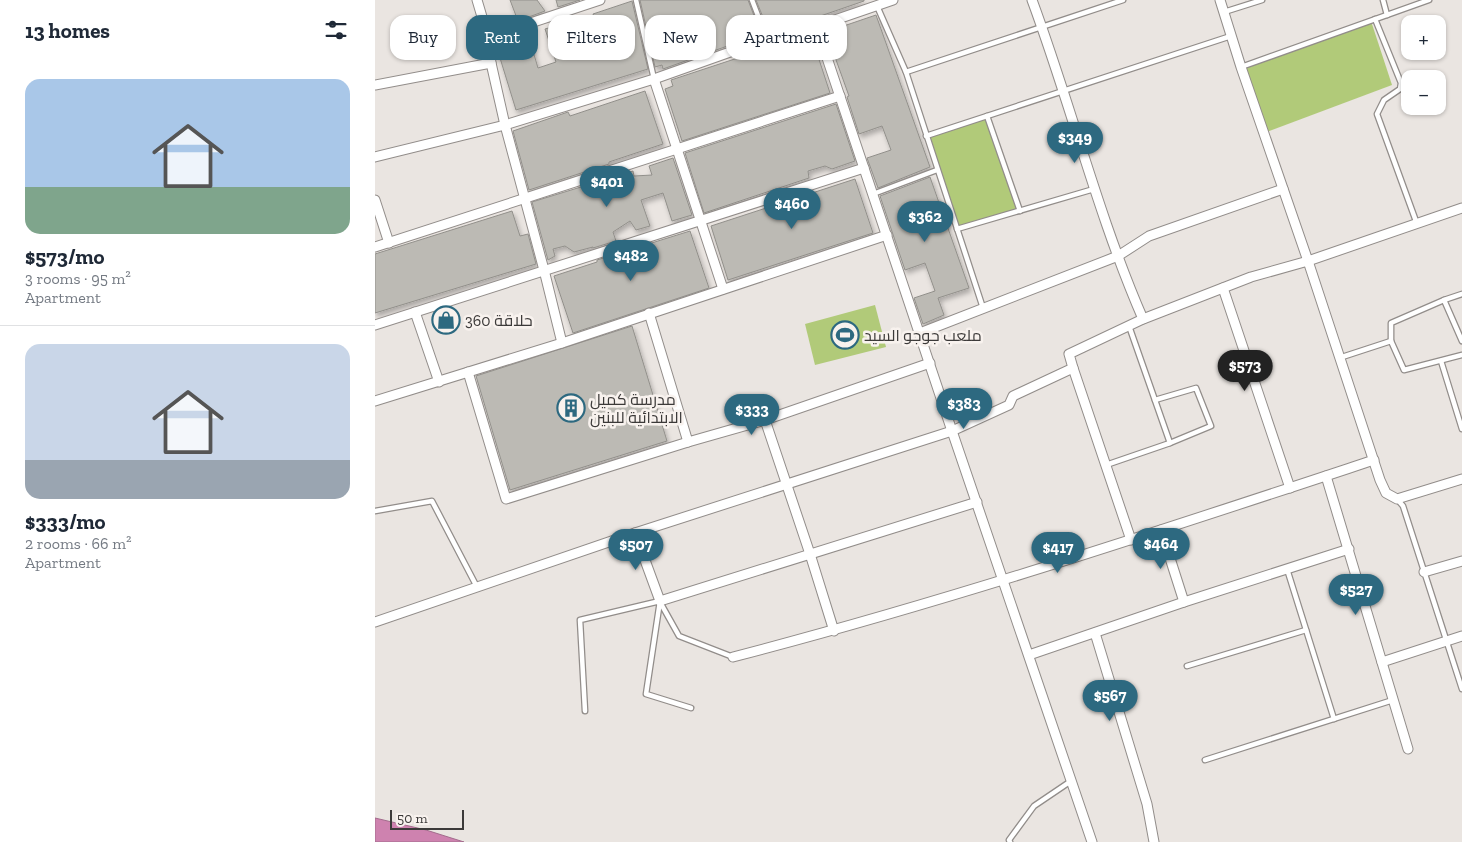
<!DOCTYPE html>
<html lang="en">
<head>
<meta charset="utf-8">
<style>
	:root { --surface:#fff; --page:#f6f6f7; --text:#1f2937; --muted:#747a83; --line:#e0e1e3; --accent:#2d6980 }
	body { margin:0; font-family:"Zilla Slab",Cairo,serif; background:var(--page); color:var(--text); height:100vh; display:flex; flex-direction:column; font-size:19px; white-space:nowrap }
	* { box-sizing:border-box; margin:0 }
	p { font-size:16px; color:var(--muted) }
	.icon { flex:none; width:28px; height:28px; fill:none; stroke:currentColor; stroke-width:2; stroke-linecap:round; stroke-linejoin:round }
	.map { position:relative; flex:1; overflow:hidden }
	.drawer { display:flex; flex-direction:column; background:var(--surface); width:375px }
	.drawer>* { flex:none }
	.hud { position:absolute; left:15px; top:15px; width:475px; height:45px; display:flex; gap:10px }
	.controls { position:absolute; left:1026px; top:15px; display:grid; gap:10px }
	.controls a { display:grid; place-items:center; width:45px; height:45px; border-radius:10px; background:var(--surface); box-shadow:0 1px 4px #0004; font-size:25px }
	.scale { position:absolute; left:15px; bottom:12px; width:74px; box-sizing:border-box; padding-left:5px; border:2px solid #3c3a39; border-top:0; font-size:14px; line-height:18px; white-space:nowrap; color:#3c3a39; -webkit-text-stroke:4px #f8f2ee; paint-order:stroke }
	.price { position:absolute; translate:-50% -42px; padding:0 11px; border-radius:18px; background:var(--accent); color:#fff; font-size:16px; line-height:32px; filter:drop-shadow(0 1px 2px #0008) }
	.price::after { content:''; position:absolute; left:50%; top:30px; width:15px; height:11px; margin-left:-8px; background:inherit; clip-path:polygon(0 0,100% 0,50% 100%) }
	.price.current { background:#222; color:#fff }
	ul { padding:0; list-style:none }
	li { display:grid; align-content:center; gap:10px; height:265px; padding:0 25px }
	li+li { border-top:1px solid var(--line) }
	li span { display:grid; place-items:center; height:155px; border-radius:15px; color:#555 }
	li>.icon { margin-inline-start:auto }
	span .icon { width:90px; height:90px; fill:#fffc; stroke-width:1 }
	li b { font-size:21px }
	h2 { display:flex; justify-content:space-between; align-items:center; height:60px; padding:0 25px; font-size:21px }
	.tag { padding:0 18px; border-radius:15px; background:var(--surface); box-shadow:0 1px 4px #0004; font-size:18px; line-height:45px }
	.tag.current { background:var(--accent); color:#fff }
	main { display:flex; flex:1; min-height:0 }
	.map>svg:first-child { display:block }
</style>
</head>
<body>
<main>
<section class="drawer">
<h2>13 homes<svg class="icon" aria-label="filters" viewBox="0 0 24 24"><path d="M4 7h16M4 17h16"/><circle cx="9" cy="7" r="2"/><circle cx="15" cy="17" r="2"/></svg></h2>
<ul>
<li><span style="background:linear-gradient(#a9c7e8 70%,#7fa58c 0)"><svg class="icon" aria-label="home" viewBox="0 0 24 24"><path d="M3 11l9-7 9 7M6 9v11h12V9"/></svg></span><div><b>$573/mo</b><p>3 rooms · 95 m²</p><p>Apartment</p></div></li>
<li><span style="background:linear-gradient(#c9d6e8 75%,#9aa5b1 0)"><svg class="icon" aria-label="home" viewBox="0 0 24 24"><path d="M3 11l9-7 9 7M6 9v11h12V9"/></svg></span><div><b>$333/mo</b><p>2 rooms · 66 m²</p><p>Apartment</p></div></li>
</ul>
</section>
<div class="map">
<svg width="1087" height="842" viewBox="0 0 1087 842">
	<defs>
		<filter id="shadow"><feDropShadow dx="2" dy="3.5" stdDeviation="2.5" flood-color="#0004"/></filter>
	</defs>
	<rect width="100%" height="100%" fill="#eae5e1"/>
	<g fill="#b1ca79">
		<path d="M996,21L1017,85L889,133L866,67Z"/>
		<path d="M612,116L645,211L582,229L551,136Z"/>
		<path d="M500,305L511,347L440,365L430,324Z"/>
	</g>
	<path fill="#ce82af" stroke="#a26c8c" d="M0,818L51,830L89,842H0Z"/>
	<g fill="#bcbab4" stroke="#92908b" filter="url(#shadow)">
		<path d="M135,0H162L170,11L143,21Z"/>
		<path d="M181,0H205L183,7Z"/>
		<path d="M265,0H373L386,34L288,69L287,65L280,67Z"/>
		<path d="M381,0H489V1L431,21L432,23L423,26L394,32Z"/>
		<path d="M257,1L273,69L141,110L121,45L153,34L163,68L181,62L170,29L180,26L192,42L196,55L228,45L218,14Z"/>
		<path d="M501,15L555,167L503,188L492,158L516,150L507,126L484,134L472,97L474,96L451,32Z"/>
		<path d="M436,35L455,93L307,141L290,89L298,86L296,80L396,47L395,45Z"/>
		<path d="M270,91L288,144L234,162V164L154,190L138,131L193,112L195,116Z"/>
		<path d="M461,104L480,161L457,169L450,166L433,171L434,178L329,213L310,153Z"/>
		<path d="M298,158L317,215L297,221L288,193L266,200L275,226L261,230L255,221L238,232L241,241L218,248V247L199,252L190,246L178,249L180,256L173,260L157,202L258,171L259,176L277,175L274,166Z"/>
		<path d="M555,177L594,288L563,298L569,315L548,324L539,298L560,291L550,263L530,270L505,196Z"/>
		<path d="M480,179L498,233L353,280L336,226Z"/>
		<path d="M137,211L145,236L153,234L161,264L0,313V254Z"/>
		<path d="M315,231L334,288L198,333L179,276L222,262V260Z"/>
		<path d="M257,326L292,441L135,490L101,376Z"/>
	</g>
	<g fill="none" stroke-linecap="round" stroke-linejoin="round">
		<g stroke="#928d8a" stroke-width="7">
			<g id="service">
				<path d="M261,0L279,79"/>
				<path d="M377,0L392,39"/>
				<path d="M1008,0L1012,15"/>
				<path d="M502,6L531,72L608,308"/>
				<path d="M849,12L887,0"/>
				<path d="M1000,19L1026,83L1025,89L1009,100L1002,114L1042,224"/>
				<path d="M866,67L1054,0"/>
				<path d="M531,72L748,0"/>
				<path d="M612,116L645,211"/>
				<path d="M551,136L856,36"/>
				<path d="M498,194L562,170"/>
				<path d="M582,229L719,189"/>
				<path d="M1087,294L1069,300L1087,341"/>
				<path d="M754,326L795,443"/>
				<path d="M1016,341V323L1069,300"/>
				<path d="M964,358L1016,341L1029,370L1087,355"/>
				<path d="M1066,361L1087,429"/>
				<path d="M731,465L795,443L836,426L821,388L780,400"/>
				<path d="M1022,499L1028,506L1087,689"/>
				<path d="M0,511L57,501L102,587"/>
				<path d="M912,569L959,719"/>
				<path d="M285,601L271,694L316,708"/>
				<path d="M285,602L304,636L358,657"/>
				<path d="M812,666L931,630"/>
				<path d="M210,711L205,620L285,601"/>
				<path d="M830,760L1018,700"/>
				<path d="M635,842L634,840L659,806L696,781"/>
			</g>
		</g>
		<g stroke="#928d8a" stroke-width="11">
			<g id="minor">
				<path d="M102,0L113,37L116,63L130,125L169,270L187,343"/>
				<path d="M657,0C696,105 723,216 768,319"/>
				<path d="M845,0L866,67L933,261L1005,480L1011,493L1022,499L1087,479"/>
				<path d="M441,25L577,431L717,842"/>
				<path d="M113,37L225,0"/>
				<path d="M279,79L348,289"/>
				<path d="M0,85L116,63"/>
				<path d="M0,157L130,125L279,79L392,39L425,32L518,0"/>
				<path d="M0,200L14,243"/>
				<path d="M0,247L465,96"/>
				<path d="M848,288L915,488"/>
				<path d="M40,312L64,382"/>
				<path d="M274,313L313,442L390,420L435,554L459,631"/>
				<path d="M0,325L489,168"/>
				<path d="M545,333L743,256L774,236L908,189"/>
				<path d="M698,368L756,540"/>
				<path d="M93,372L131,499L313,442"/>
				<path d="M0,401L187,343L512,235"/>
				<path d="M390,420L555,363"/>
				<path d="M951,476L1033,749"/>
				<path d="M786,530L809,602"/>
				<path d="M260,533L285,601L602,502"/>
				<path d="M1049,572L1087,561"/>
				<path d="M0,622L260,533L577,431L634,405L638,396L698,368L694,354L768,319L876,277L933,261L1087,208"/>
				<path d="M720,633L772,804L779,842"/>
				<path d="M654,655L809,602L974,549"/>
				<path d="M358,657C574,601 787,530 999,460"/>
				<path d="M1007,662L1087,636"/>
			</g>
		</g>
		<use href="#service" stroke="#fff" stroke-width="4.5"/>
		<use href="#minor" stroke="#fff" stroke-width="9"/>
	</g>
	<defs>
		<g id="shop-ring" transform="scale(1.4375)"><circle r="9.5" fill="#f8f2ee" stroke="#2d6980" stroke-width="1.5"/><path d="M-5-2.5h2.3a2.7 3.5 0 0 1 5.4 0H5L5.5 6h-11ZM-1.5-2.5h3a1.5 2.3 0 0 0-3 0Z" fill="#2d6980"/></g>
		<g id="stadium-ring" transform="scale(1.4375)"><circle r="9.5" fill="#f8f2ee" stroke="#2d6980" stroke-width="1.5"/><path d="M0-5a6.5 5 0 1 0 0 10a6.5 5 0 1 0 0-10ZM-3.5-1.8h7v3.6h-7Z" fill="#2d6980"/></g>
		<g id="building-ring" transform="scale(1.4375)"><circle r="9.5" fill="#f8f2ee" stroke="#2d6980" stroke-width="1.5"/><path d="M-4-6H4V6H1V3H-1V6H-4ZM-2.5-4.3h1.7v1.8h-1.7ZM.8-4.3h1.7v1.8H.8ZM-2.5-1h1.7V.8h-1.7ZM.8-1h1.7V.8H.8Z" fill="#2d6980"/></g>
	</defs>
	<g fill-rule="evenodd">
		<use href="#shop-ring" x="71" y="320"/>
		<use href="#stadium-ring" x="470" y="335"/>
		<use href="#building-ring" x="196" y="408"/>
	</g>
	<g text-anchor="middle" stroke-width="5" stroke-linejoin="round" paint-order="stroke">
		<g font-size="16" fill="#3c3a39" stroke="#f8f2ee" text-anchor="start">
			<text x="90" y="326">حلاقة 360</text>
			<text x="489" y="341">ملعب جوجو السيد</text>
			<text x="215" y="405">مدرسة كميل<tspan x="215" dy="18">الابتدائية للبنين</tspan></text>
		</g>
	</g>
</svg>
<div class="controls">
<a>+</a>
<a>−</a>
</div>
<div class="scale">50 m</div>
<b class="price" style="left:700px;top:164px">$349</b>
<b class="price" style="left:232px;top:208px">$401</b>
<b class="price" style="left:417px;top:230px">$460</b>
<b class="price" style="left:550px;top:243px">$362</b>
<b class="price" style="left:256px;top:282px">$482</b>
<b class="price current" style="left:870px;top:392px">$573</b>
<b class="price" style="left:589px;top:430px">$383</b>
<b class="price" style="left:377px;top:436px">$333</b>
<b class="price" style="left:786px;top:570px">$464</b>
<b class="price" style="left:261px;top:571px">$507</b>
<b class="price" style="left:683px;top:574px">$417</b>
<b class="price" style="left:981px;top:616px">$527</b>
<b class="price" style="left:735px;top:722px">$567</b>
<div class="hud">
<a class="tag">Buy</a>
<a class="tag current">Rent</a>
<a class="tag">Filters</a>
<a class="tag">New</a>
<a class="tag">Apartment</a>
</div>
</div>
</main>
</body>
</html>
